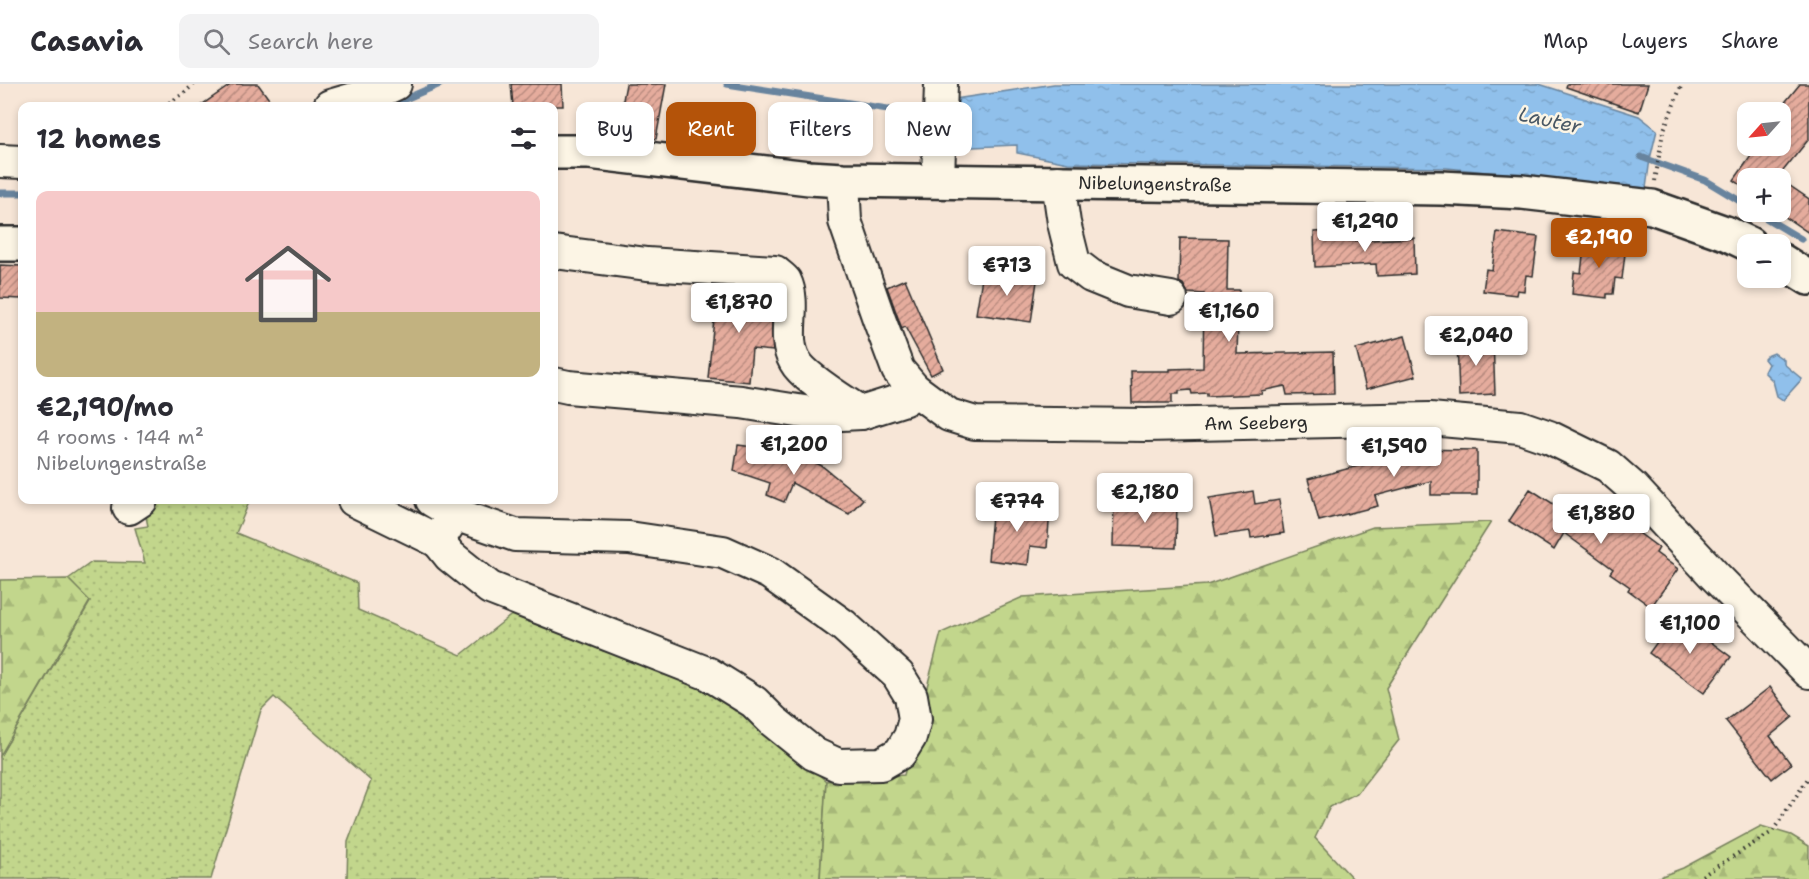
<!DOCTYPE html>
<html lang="en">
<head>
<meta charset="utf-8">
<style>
	:root { --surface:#fff; --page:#f2f2f3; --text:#2b2b33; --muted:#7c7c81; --line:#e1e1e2; --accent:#b45309 }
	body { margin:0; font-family:"Shantell Sans",sans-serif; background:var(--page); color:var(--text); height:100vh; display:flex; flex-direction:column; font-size:22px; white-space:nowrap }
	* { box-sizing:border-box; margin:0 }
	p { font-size:20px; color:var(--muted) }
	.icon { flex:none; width:33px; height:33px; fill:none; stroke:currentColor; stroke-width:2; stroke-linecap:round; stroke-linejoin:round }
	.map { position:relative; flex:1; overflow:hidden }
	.details { position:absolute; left:18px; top:18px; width:540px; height:402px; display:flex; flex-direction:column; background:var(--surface); border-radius:12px; box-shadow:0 3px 9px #0003 }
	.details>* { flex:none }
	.banner { position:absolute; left:576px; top:18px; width:570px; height:54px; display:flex; gap:12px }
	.needle { width:39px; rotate:243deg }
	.tools { position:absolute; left:1737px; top:18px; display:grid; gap:12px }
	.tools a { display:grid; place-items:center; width:54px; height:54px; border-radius:12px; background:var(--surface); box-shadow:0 3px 9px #0003; font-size:30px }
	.price { position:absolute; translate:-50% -51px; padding:0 14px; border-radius:6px; background:#fff; color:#222; font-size:20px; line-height:39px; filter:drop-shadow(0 2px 3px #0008) }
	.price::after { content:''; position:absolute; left:50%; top:36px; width:18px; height:14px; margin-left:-9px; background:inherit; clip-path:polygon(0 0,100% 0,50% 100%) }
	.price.current { background:var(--accent); color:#fff }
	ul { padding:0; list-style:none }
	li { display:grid; align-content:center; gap:12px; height:318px; padding:0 18px }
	li span { display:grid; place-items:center; height:186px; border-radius:12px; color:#555 }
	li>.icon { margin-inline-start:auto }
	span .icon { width:108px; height:108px; fill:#fffc; stroke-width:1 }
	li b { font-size:26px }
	h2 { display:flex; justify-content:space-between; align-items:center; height:72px; padding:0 18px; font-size:26px }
	.tag { padding:0 21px; border-radius:12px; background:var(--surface); box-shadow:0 3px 9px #0003; font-size:21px; line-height:54px }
	.tag.current { background:var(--accent); color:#fff }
	header { display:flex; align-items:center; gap:36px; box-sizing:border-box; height:84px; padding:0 30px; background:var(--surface); border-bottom:2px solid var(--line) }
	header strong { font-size:28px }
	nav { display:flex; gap:33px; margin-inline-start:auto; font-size:21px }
	.search { width:420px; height:54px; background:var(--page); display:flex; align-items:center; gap:15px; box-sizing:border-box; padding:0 21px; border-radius:12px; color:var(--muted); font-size:22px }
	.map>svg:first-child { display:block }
</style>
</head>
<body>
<header>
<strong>Casavia</strong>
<div class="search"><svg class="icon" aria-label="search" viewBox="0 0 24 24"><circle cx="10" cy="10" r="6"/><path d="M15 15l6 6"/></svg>Search here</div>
<nav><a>Map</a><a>Layers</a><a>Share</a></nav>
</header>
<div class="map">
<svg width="1809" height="795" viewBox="0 0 1809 795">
	<defs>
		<pattern id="green-dots" width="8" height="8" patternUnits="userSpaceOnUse" patternTransform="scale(1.5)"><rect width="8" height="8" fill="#c2d68c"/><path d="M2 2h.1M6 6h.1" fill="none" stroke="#a7b879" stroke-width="1.8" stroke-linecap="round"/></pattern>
		<pattern id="forest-firs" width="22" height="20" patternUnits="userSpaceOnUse" patternTransform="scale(1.5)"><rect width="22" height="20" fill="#c2d68c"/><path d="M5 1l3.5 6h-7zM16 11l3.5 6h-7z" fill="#a7b879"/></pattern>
		<pattern id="water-ripples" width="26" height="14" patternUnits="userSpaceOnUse" patternTransform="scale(1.5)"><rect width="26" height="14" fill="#90c0eb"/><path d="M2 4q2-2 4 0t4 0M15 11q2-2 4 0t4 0" fill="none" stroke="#7ca5ca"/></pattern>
		<pattern id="building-hatch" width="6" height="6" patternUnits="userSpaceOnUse" patternTransform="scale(1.5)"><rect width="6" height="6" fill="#e5ac9d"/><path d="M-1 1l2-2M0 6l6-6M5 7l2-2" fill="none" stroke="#ba8c80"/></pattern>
	</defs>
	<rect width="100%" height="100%" fill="#f7e6d7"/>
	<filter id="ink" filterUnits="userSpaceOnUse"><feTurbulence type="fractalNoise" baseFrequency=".0167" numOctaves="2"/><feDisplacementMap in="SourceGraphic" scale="12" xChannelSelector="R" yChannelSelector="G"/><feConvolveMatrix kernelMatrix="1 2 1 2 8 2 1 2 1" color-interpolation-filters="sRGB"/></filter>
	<g filter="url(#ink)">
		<path fill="url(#green-dots)" stroke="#76805c" stroke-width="1.5" d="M160,416H250L236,449L357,499L358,526L461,571L514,529L663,580L737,618L826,697L820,795H347L348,758L371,697L274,613L261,626L211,795H0V672L90,518L68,495L92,478L145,479L135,444L148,442L144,424Z"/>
		<g fill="url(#forest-firs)" stroke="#76805c" stroke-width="1.5">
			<path d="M1491,438L1386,604L1399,656L1357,709L1330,723L1315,754L1353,795H820L826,697L904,691L941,549L1023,513L1207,501L1373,443Z"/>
			<path d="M68,495L90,517L0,672V496Z"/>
			<path d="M1761,742L1791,751L1809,762V795H1654L1683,784Z"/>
		</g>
		<g fill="url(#water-ripples)" stroke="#68849e" stroke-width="1.5">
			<path d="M1054,0H1539L1639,32L1657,46L1650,75L1646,104L1447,84L1068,79L1017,69V61L951,64L955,15Z"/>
			<path d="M1774,269L1784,276V280L1802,295L1783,316L1777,312L1773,297L1764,288L1768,280L1764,275L1767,272Z"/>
		</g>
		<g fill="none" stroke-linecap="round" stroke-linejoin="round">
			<g stroke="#68849e" stroke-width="7">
				<path d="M727,0L933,32"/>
				<path d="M389,22L440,0"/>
				<path d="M1641,73L1705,96L1748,122"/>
				<path d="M0,109H22"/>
				<path d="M1756,128L1801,155"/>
			</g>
		</g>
		<g fill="url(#building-hatch)" stroke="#2b2b2b" stroke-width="1.5">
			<path d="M232,0H258L274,22H200Z"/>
			<path d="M511,0H562L563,22H513Z"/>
			<path d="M626,0H666L656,55L617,48Z"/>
			<path d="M1567,0H1648L1639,28L1566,3Z"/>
			<path d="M1800,0H1809V55L1778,93L1780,94H1748V106L1734,96L1758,62H1780V28H1777Z"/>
			<path d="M1780,95L1809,115V149L1778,128H1780Z"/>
			<path d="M1348,146L1349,157L1414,154L1415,190L1377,192L1376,180L1315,183L1314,148Z"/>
			<path d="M1497,148L1538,153L1533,192L1526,191L1524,207L1517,206L1516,211L1483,207L1486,185L1492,186Z"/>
			<path d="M1180,154L1228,155L1227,206H1239L1237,270L1333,268L1334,310L1287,311L1285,302L1261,307L1262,310L1207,312V309L1192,310L1191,306L1179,307V310H1172V319H1132L1131,287H1170V285L1203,284L1204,210L1188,209L1183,200L1179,198Z"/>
			<path d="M1585,155L1626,161L1622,195L1615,194L1613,210H1607V214L1572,210L1574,188L1581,189Z"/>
			<path d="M0,181L22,182V215L0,214Z"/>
			<path d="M983,188L1037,197L1031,238L976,230Z"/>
			<path d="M905,195L943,285L931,291L905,243L902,245L887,203Z"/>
			<path d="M717,206L771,211L773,267L752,265L749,298L708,294Z"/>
			<path d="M1405,252L1416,292L1366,305L1356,265Z"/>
			<path d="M1493,255L1495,310L1459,312L1457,256Z"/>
			<path d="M1404,360L1405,365L1477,366V411H1431V397L1375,412L1378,422L1319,437L1308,395L1366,380L1364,371Z"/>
			<path d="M738,361L784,367L785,363L822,382L863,415L849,430L792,399L784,418L767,411L770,399L734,387Z"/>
			<path d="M1530,405L1602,451L1619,428L1642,445L1639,449L1659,464L1656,469L1678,485L1651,523L1628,506L1630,503L1610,489L1613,485L1564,449L1554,466L1509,437Z"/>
			<path d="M1253,407L1255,420L1279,416L1284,449L1251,454L1250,447L1216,452L1209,414Z"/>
			<path d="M1114,416L1177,418L1176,464L1113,462Z"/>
			<path d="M993,420L1050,426L1047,464L1030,462L1028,481L988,476Z"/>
			<path d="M1676,532L1731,573L1704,609L1649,569Z"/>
			<path d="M1770,603L1793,633L1770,652L1791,680L1772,695L1726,637Z"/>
		</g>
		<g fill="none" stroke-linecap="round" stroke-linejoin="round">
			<g stroke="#2b2b2b" stroke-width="36">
				<g id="minor">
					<path d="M330,22L378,8L395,0"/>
					<path d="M0,77L22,78"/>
					<path d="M843,96L845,137L879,235L898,286L914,305L949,331L975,339L1146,341L1430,335L1520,343L1549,353L1608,382L1633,404L1714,491L1809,588"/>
					<path d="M938,96L941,0"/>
					<path d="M1058,98L1064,139L1074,179L1091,192L1128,207L1171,214"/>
					<path d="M554,168L647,180L775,188C778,191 783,194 785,197C797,222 781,253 795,277C804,294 844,317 861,329L905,315L914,305"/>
					<path d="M554,300L568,303L741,318L823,331L861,329"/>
					<path d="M354,416L438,457"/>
					<path d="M432,416L455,430L515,451L629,454L723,468L770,489L844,542L898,591L911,612L915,635L910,653L900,669L881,680L838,681L814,670L773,637L754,618L709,590L490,504L450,472L438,457L455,430"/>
					<path d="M129,424L141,416"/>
				</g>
			</g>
			<g stroke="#2b2b2b" stroke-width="38">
				<g id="major">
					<path d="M554,68H589L809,94L843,96L1441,104L1522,108L1652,123L1728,150L1749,160"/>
					<path d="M0,160H22"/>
					<path d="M1780,176L1809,194"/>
				</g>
			</g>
			<g stroke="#2b2b2b" stroke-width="4" stroke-dasharray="1.5 4.5" stroke-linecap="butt">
				<path d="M164,22L183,10L194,0"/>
				<path d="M1655,97L1663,48L1682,0"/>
				<path d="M1697,795L1772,748L1809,693"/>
			</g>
			<use href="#minor" stroke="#fcf5e5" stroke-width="32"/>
			<use href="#major" stroke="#fcf5e5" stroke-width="33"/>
		</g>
	</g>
	<g text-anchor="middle" stroke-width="5" stroke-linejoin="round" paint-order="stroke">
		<g font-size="18" fill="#2b2b2b" stroke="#fcf5e5">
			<text transform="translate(1155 100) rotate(1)" y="6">Nibelungenstraße</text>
			<text transform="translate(1256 339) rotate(-1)" y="6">Am Seeberg</text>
		</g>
		<g font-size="20" font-style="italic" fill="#495865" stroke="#fcf5e5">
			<text transform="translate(1550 36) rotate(12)" y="7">Lauter</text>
		</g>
	</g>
</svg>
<div class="tools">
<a><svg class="needle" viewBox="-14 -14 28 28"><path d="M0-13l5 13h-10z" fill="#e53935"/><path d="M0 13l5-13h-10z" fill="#7c7c81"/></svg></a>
<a>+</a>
<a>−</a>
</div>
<b class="price" style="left:1365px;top:169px">€1,290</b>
<b class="price current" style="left:1599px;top:185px">€2,190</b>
<b class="price" style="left:1007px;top:213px">€713</b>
<b class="price" style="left:739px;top:250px">€1,870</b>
<b class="price" style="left:1229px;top:259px">€1,160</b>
<b class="price" style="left:1476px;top:283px">€2,040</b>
<b class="price" style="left:794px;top:392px">€1,200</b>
<b class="price" style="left:1394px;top:394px">€1,590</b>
<b class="price" style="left:1145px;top:440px">€2,180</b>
<b class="price" style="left:1017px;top:449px">€774</b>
<b class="price" style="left:1601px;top:461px">€1,880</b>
<b class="price" style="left:1690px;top:571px">€1,100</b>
<div class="banner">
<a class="tag">Buy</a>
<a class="tag current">Rent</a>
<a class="tag">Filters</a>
<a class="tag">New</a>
</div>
<section class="details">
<h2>12 homes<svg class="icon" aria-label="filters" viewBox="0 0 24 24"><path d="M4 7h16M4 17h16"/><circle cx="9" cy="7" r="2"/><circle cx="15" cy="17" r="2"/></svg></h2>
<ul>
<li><span style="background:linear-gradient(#f6c9c9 65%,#c2b280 0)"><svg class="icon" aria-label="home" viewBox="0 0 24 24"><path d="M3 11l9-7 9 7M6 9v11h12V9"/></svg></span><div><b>€2,190/mo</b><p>4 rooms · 144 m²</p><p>Nibelungenstraße</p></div></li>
</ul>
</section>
</div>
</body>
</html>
